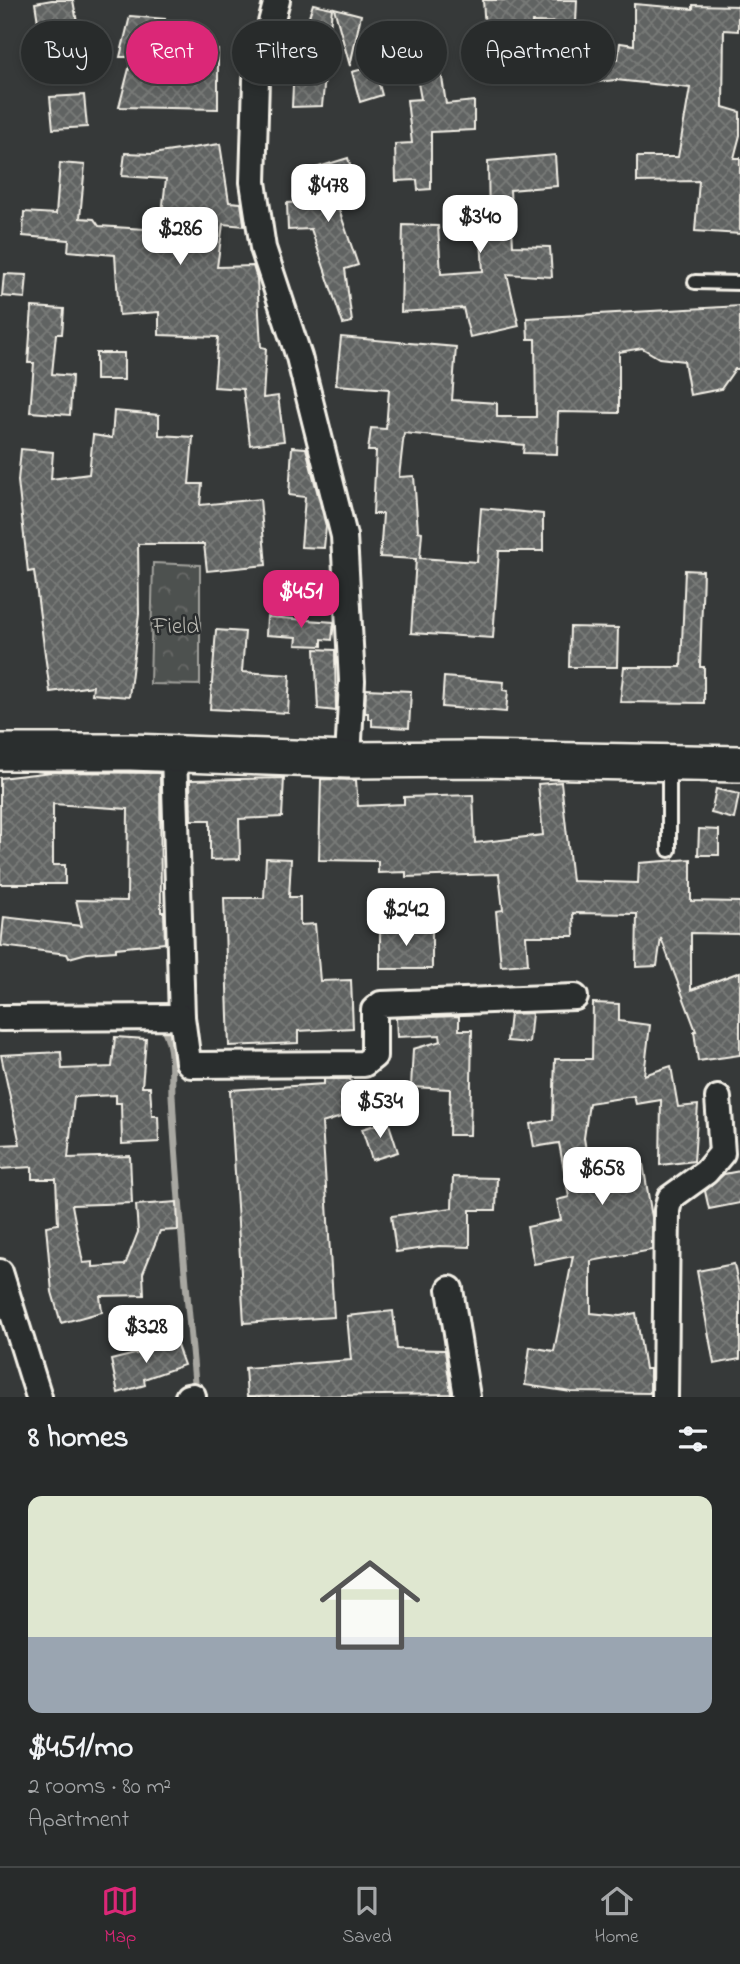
<!DOCTYPE html>
<html lang="en">
<head>
<meta charset="utf-8">
<style>
	:root { --surface:#282b2b; --page:#303333; --text:#f1f3f6; --muted:#a5a7a9; --line:#444747; --accent:#db2777 }
	body { margin:0; font-family:"Indie Flower",sans-serif; background:var(--page); color:var(--text); height:100vh; display:flex; flex-direction:column; font-size:26px; white-space:nowrap }
	* { box-sizing:border-box; margin:0 }
	p { font-size:23px; color:var(--muted) }
	.icon { flex:none; width:38px; height:38px; fill:none; stroke:currentColor; stroke-width:2; stroke-linecap:round; stroke-linejoin:round }
	.map { position:relative; height:1397px; overflow:hidden }
	.details { display:flex; flex-direction:column; background:var(--surface); flex:1 }
	.details>* { flex:none }
	.guide { position:absolute; left:21px; top:21px; width:698px; height:63px; display:flex; gap:14px }
	.price { position:absolute; translate:-50% -60px; padding:0 16px; border-radius:14px; background:#fff; color:#222; font-size:23px; line-height:46px; filter:drop-shadow(0 2px 4px #0008) }
	.price::after { content:''; position:absolute; left:50%; top:42px; width:21px; height:16px; margin-left:-10px; background:inherit; clip-path:polygon(0 0,100% 0,50% 100%) }
	.price.selected { background:var(--accent); color:#fff }
	ul { padding:0; list-style:none }
	li { display:grid; align-content:center; gap:14px; height:371px; padding:0 28px }
	li+li { border-top:2px solid var(--line) }
	li span { display:grid; place-items:center; height:217px; border-radius:14px; color:#555 }
	li>.icon { margin-inline-start:auto }
	span .icon { width:126px; height:126px; fill:#fffc; stroke-width:1 }
	li b { font-size:30px }
	h2 { display:flex; justify-content:space-between; align-items:center; height:84px; padding:0 28px; font-size:30px }
	.chip { padding:0 24px; border-radius:32px; background:var(--surface); box-shadow:0 4px 10px #0003,0 0 0 2px var(--line); font-size:24px; line-height:63px }
	.chip.selected { background:var(--accent); color:#fff }
	.tab-bar { display:flex; justify-content:space-around; align-items:center; height:98px; border-top:2px solid var(--line); background:var(--surface); font-size:19px; color:var(--muted) }
	.tab-bar a { display:grid; justify-items:center; gap:4px }
	.tab-bar .selected { color:var(--accent) }
	.map>svg:first-child { display:block }
</style>
</head>
<body>
<div class="map">
<svg width="740" height="1397" viewBox="0 0 740 1397">
	<defs>
		<pattern id="forest-crowns" width="20" height="18" patternUnits="userSpaceOnUse" patternTransform="scale(1.75)"><rect width="20" height="18" fill="#4e514f"/><path d="M2 6a3 3 0 1 1 6 0M12 15a3 3 0 1 1 6 0" fill="none" stroke="#686a68"/></pattern>
		<pattern id="building-cross-hatch" width="8" height="8" patternUnits="userSpaceOnUse" patternTransform="scale(1.75)"><rect width="8" height="8" fill="#616362"/><path d="M0 0l8 8M0 8l8-8" fill="none" stroke="#787a78"/></pattern>
	</defs>
	<rect width="100%" height="100%" fill="#363939"/>
	<filter id="ink" filterUnits="userSpaceOnUse"><feTurbulence type="fractalNoise" baseFrequency=".0143" numOctaves="2"/><feDisplacementMap in="SourceGraphic" scale="14" xChannelSelector="R" yChannelSelector="G"/><feConvolveMatrix kernelMatrix="1 2 1 2 8 2 1 2 1" color-interpolation-filters="sRGB"/></filter>
	<g filter="url(#ink)">
		<path fill="url(#forest-crowns)" stroke="#a1a19c" stroke-width="2" d="M153,563L200,565V685L150,684Z"/>
		<g fill="none" stroke-linecap="round" stroke-linejoin="round">
			<path stroke="#a8a7a1" stroke-width="7" d="M160,1023C175,1041 171,1073 172,1095C177,1195 187,1294 196,1393"/>
		</g>
		<g fill="url(#building-cross-hatch)" stroke="#f4f1e8" stroke-width="2">
			<path d="M52,0H73L78,28L40,35L35,3Z"/>
			<path d="M483,0H577L576,23L532,22L528,69L494,71L492,51L497,28L485,29Z"/>
			<path d="M313,4L332,8L322,106L292,107L294,64Z"/>
			<path d="M634,4L693,9V5L738,6V31L724,30L723,107L740,112V135L734,158H740V234L695,231L699,181L637,182V157H678L690,88L616,80L597,82L594,62L618,59L620,43L634,45Z"/>
			<path d="M334,8L361,15L350,66Z"/>
			<path d="M130,16L165,19L160,46L218,50V109L119,107L132,57H120Z"/>
			<path d="M437,45L446,104L474,101V130L431,132V189L418,190L417,180L396,181L395,144L412,143L407,100L421,99L412,50Z"/>
			<path d="M374,66L382,95L360,102L352,72Z"/>
			<path d="M84,95L87,127L53,129L50,97Z"/>
			<path d="M220,144L229,202L241,203L244,223V226L223,224L217,267L253,266L257,279L261,347L266,348L263,398L278,396L284,441L250,445L243,389L214,387L218,337L159,335V312L119,315L115,255L68,251L69,240L23,236L24,212L56,214L60,163L85,165L80,218L94,219L99,226L160,230L166,179L122,176L125,153L152,154Z"/>
			<path d="M555,155L557,186L510,190L513,246L550,247L552,277L507,274L519,326L470,337L463,308L401,312L403,225L438,226L441,274L483,271L480,222H489L488,161Z"/>
			<path d="M348,158L358,193L335,198L358,265L345,269L352,322L343,324L311,229L288,230L287,203L305,202L296,174Z"/>
			<path d="M4,274L27,275L25,298L2,296Z"/>
			<path d="M740,306V369H735L721,389L690,395L684,361L659,358L642,348L619,352V413L558,412L557,454L523,453L524,445L404,433L399,477L414,476L418,531L422,532L420,558L477,562L481,508L543,514V551H499L493,638L411,633L416,559L380,557L383,514H373L376,451H368L371,428L386,429L389,389L336,385L341,337L456,347L452,400L497,403V417H536L535,339H528L527,318Z"/>
			<path d="M32,307L64,309L62,334H56L52,374L72,376L70,415L30,412L34,363H28Z"/>
			<rect x="96" y="353" width="28" height="27"/>
			<path d="M114,411L159,415V435L193,437L189,484H202L200,505L260,499L266,565L207,571L204,544H138L139,614L129,697L92,694L93,686L50,692L34,571L28,572L18,481L21,449L53,452L51,479L89,474L93,435L112,438Z"/>
			<path d="M292,447L306,448L326,526L324,548L301,547L305,497L289,495Z"/>
			<path d="M685,570L703,571L700,667H704V703L620,702L624,667H681Z"/>
			<path d="M267,617L334,622L332,640L322,639V646L296,645L297,637L266,635Z"/>
			<path d="M570,627L618,628L617,667H569Z"/>
			<path d="M216,630L245,632L242,672L290,675L288,713L210,709Z"/>
			<path d="M315,649L335,650L336,711L318,709Z"/>
			<path d="M444,677L504,682L503,690L508,691L506,712L442,707Z"/>
			<path d="M366,689L411,691L409,728L372,726V719H368V713H365Z"/>
			<path d="M52,772L160,773L161,912H164L165,943L116,948V951L87,953L69,958L67,954L1,946L4,917L82,926L76,900L127,901L128,809L53,804V865H65V884H0V778Z"/>
			<path d="M284,778L282,817L239,819L240,859L210,860V820H191L190,780Z"/>
			<path d="M321,779L356,780L358,806L404,804V797L473,795L475,843L543,835L538,784L561,782L572,881L638,883L639,863L691,859V901L740,902V934L691,933V990L740,972V1055L698,1061L694,1031H696L661,938L657,966L636,967L637,914L573,913L574,936H526L528,964L501,966L496,911L503,910L499,874L406,877V872L378,873V861L319,860Z"/>
			<path d="M716,789L739,794L734,819L711,813Z"/>
			<path d="M699,829L719,830V855H698Z"/>
			<path d="M266,858L291,859L289,897H300V925L315,924L320,981L351,980L353,1028L298,1031V1043L229,1046L224,898H264Z"/>
			<rect x="380" y="927" width="52" height="42"/>
			<path d="M593,1003L619,1004V1021L650,1025L644,1075L671,1066L678,1107L698,1105L694,1161L660,1165L661,1100L636,1104L634,1096L589,1103L584,1138L590,1174L643,1164L652,1217V1250L591,1261V1313L620,1316L636,1313L645,1369H650V1393L571,1392L525,1385L530,1347L554,1351L573,1256L534,1264L527,1227L561,1220L557,1200L569,1197L559,1143L534,1147L530,1124L553,1120L555,1059H592Z"/>
			<path d="M532,1013L529,1043L507,1041L510,1014Z"/>
			<path d="M459,1016V1030H472L470,1135H449L450,1089L411,1087L413,1049L441,1041L440,1035L397,1037L396,1018Z"/>
			<path d="M115,1037L146,1039L142,1087H150L152,1116H158L159,1142L122,1144L121,1103H116V1095L74,1097L68,1158L130,1156L132,1203L72,1205L83,1263L93,1262V1267L125,1265L138,1232L136,1205L177,1202L178,1230L160,1231L143,1273L144,1295L100,1296L102,1312L61,1323L52,1292L46,1226L58,1224L56,1179H32V1167L0,1169V1145L20,1144L1,1055L61,1052L62,1069L112,1067Z"/>
			<path d="M324,1079H350L360,1111L322,1123L334,1317L244,1323L230,1090L324,1084Z"/>
			<path d="M388,1121L398,1152L372,1160L362,1129Z"/>
			<path d="M740,1171V1203L709,1209L705,1191L724,1174Z"/>
			<path d="M453,1177L497,1178L496,1210H470V1247L439,1246L396,1252L391,1216L452,1208Z"/>
			<path d="M734,1264L740,1293V1359L714,1364L697,1271Z"/>
			<path d="M393,1311L397,1349L445,1350L451,1394L247,1397L245,1368L351,1360L347,1316Z"/>
			<path d="M174,1337L184,1365L144,1379L145,1385L118,1393L111,1360L151,1350L150,1345Z"/>
		</g>
		<g fill="none" stroke-linecap="round" stroke-linejoin="round">
			<g stroke="#f4f1e8" stroke-width="18">
				<g id="lane">
					<path d="M695,282L740,283"/>
					<path d="M669,763V850"/>
				</g>
			</g>
			<g stroke="#f4f1e8" stroke-width="30">
				<g id="street">
					<path d="M277,0L256,80L253,182L263,248L299,357L344,536L352,681L348,760"/>
					<path d="M174,754L182,1017"/>
					<path d="M0,1018L182,1017L188,1062L191,1065L364,1064L374,1056V1010L381,1004L575,997"/>
					<path d="M0,1272L39,1397"/>
					<path d="M450,1289L467,1397"/>
					<path d="M188,1397L193,1396"/>
					<path d="M665,1397L667,1210L670,1198L706,1172L722,1153L718,1098"/>
				</g>
			</g>
			<g stroke="#f4f1e8" stroke-width="40">
				<path id="secondary" d="M0,752H131L348,760L476,759L740,764"/>
			</g>
			<use href="#lane" stroke="#2a2d2e" stroke-width="12"/>
			<use href="#street" stroke="#2a2d2e" stroke-width="24"/>
			<use href="#secondary" stroke="#2a2d2e" stroke-width="35"/>
		</g>
	</g>
	<g text-anchor="middle" stroke-width="5" stroke-linejoin="round" paint-order="stroke">
		<g font-size="23" fill="#bab9b2" stroke="#2a2d2e">
			<text x="176" y="633">Field</text>
		</g>
	</g>
</svg>
<b class="price" style="left:328px;top:224px">$478</b>
<b class="price" style="left:480px;top:255px">$340</b>
<b class="price" style="left:180px;top:267px">$286</b>
<b class="price selected" style="left:301px;top:630px">$451</b>
<b class="price" style="left:406px;top:948px">$242</b>
<b class="price" style="left:380px;top:1140px">$534</b>
<b class="price" style="left:602px;top:1207px">$658</b>
<b class="price" style="left:146px;top:1365px">$328</b>
<div class="guide">
<a class="chip">Buy</a>
<a class="chip selected">Rent</a>
<a class="chip">Filters</a>
<a class="chip">New</a>
<a class="chip">Apartment</a>
</div>
</div>
<section class="details">
<h2>8 homes<svg class="icon" aria-label="filters" viewBox="0 0 24 24"><path d="M4 7h16M4 17h16"/><circle cx="9" cy="7" r="2"/><circle cx="15" cy="17" r="2"/></svg></h2>
<ul>
<li><span style="background:linear-gradient(#dfe7d0 65%,#9aa5b1 0)"><svg class="icon" aria-label="home" viewBox="0 0 24 24"><path d="M3 11l9-7 9 7M6 9v11h12V9"/></svg></span><div><b>$451/mo</b><p>2 rooms · 80 m²</p><p>Apartment</p></div></li>
</ul>
</section>
<nav class="tab-bar">
<a class="selected"><svg class="icon" aria-label="map" viewBox="0 0 24 24"><path d="M3 6l6-2 6 2 6-2v14l-6 2-6-2-6 2zM9 4v14M15 6v14"/></svg>Map</a>
<a><svg class="icon" aria-label="saved" viewBox="0 0 24 24"><path d="M7 4h10v16l-5-4-5 4z"/></svg>Saved</a>
<a><svg class="icon" aria-label="home" viewBox="0 0 24 24"><path d="M3 11l9-7 9 7M6 9v11h12V9"/></svg>Home</a>
</nav>
</body>
</html>
